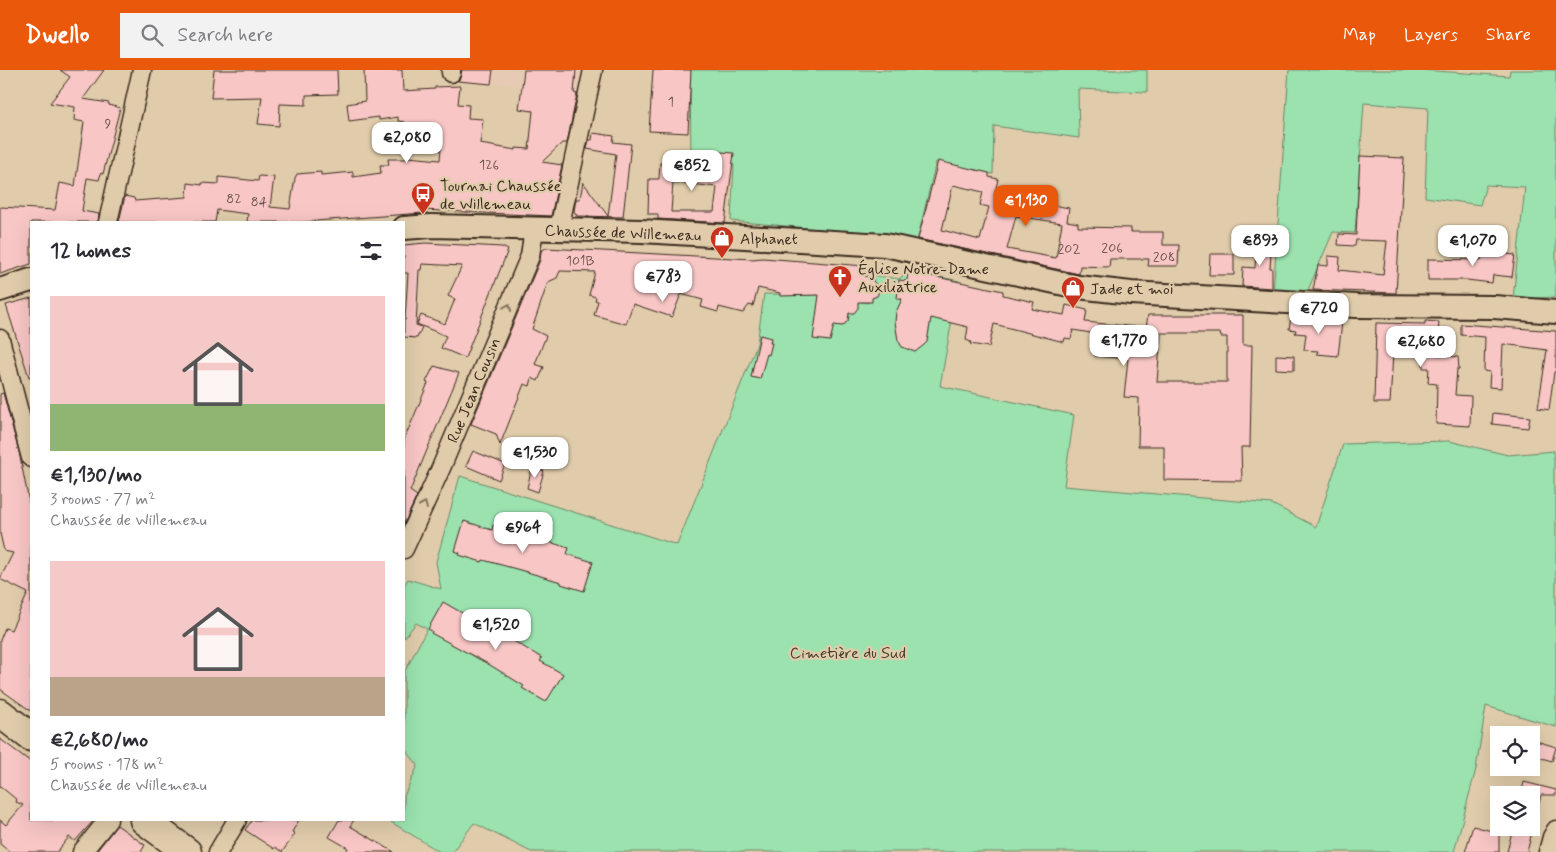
<!DOCTYPE html>
<html lang="en">
<head>
<meta charset="utf-8">
<style>
	:root { --surface:#fff; --page:#f2f2f3; --text:#2b2b33; --muted:#7c7c81; --accent:#ea580c }
	body { margin:0; font-family:Mynerve,sans-serif; background:var(--page); color:var(--text); height:100vh; display:flex; flex-direction:column; font-size:19px; white-space:nowrap }
	* { box-sizing:border-box; margin:0 }
	p { font-size:16px; color:var(--muted) }
	.icon { flex:none; width:28px; height:28px; fill:none; stroke:currentColor; stroke-width:2; stroke-linecap:round; stroke-linejoin:round }
	.map { position:relative; flex:1; overflow:hidden }
	.drawer { position:absolute; left:30px; top:151px; width:375px; height:600px; display:flex; flex-direction:column; background:var(--surface); border-radius:0px; box-shadow:0 5px 20px #0002 }
	.drawer>* { flex:none }
	.buttons { position:absolute; left:1490px; top:656px; display:grid; gap:10px }
	.buttons a { display:grid; place-items:center; width:50px; height:50px; border-radius:0px; background:var(--surface); box-shadow:0 5px 20px #0002; font-size:25px }
	.price { position:absolute; translate:-50% -42px; padding:0 11px; border-radius:10px; background:#fff; color:#222; font-size:16px; line-height:32px; filter:drop-shadow(0 1px 2px #0008) }
	.price::after { content:''; position:absolute; left:50%; top:30px; width:15px; height:11px; margin-left:-8px; background:inherit; clip-path:polygon(0 0,100% 0,50% 100%) }
	.price.active { background:var(--accent); color:#fff }
	ul { padding:0; list-style:none }
	li { display:grid; align-content:center; gap:10px; height:265px; padding:0 20px }
	li span { display:grid; place-items:center; height:155px; border-radius:0px; color:#555 }
	li>.icon { margin-inline-start:auto }
	span .icon { width:90px; height:90px; fill:#fffc; stroke-width:1 }
	li b { font-size:21px }
	h2 { display:flex; justify-content:space-between; align-items:center; height:60px; padding:0 20px; font-size:21px }
	header { display:flex; align-items:center; gap:30px; box-sizing:border-box; height:70px; padding:0 25px; background:var(--accent); color:#fff }
	header strong { font-size:24px }
	nav { display:flex; gap:28px; margin-inline-start:auto; font-size:18px }
	.search { width:350px; height:45px; background:var(--page); display:flex; align-items:center; gap:12px; box-sizing:border-box; padding:0 18px; border-radius:0px; color:var(--muted); font-size:19px }
	.map>svg:first-child { display:block }
</style>
</head>
<body>
<header>
<strong>Dwello</strong>
<div class="search"><svg class="icon" aria-label="search" viewBox="0 0 24 24"><circle cx="10" cy="10" r="6"/><path d="M15 15l6 6"/></svg>Search here</div>
<nav><a>Map</a><a>Layers</a><a>Share</a></nav>
</header>
<div class="map">
<svg width="1556" height="782" viewBox="0 0 1556 782">
	<rect width="100%" height="100%" fill="#e0ccab"/>
	<filter id="ink" filterUnits="userSpaceOnUse"><feTurbulence type="fractalNoise" baseFrequency=".02" numOctaves="2"/><feDisplacementMap in="SourceGraphic" scale="10" xChannelSelector="R" yChannelSelector="G"/><feConvolveMatrix kernelMatrix="1 2 1 2 8 2 1 2 1" color-interpolation-filters="sRGB"/></filter>
	<g filter="url(#ink)">
		<path fill="#e7cab3" d="M458,0H584L579,24L539,17L457,11Z"/>
		<g fill="#9be2af" stroke="#6b8666">
			<path d="M690,0H1147V22L1078,19L1079,68L994,56L993,104L936,92L917,171L885,165L731,151L734,95L691,91Z"/>
			<path d="M1289,0H1421L1509,6L1510,0H1556V227L1513,229L1525,117L1486,115L1480,135L1425,127L1428,38L1364,33L1355,163L1333,162L1308,220L1273,224Z"/>
			<path d="M904,199L959,211L940,316L1074,345L1064,416L1272,434L1316,457L1343,374L1449,371L1508,385L1554,381V425L1556,426V657L1486,636L1476,699L1454,782H531L474,753L452,782H440L391,752L393,750H404V726L418,695L404,678V603L427,559L416,553L404,568V516L408,509L441,519L436,492L460,406L677,475L757,274L764,224L821,225L834,254L843,256L848,251L850,241L857,231L868,233L870,226L877,219V215L871,211L872,207L868,206L867,200L871,205L899,209L903,206Z"/>
		</g>
		<g fill="#f7c6c5" stroke="#3b2a1e" fill-rule="evenodd">
			<path d="M60,0H104L83,29L109,33V35L120,38L103,104L101,103L99,110L87,108L82,141L99,144L98,152H31V194L0,204V137L55,140L60,113L75,116L84,52L74,50L75,37L50,33L70,7Z"/>
			<path d="M214,0H337L338,24L306,25V35L280,34L279,56L258,54L262,27L211,28Z"/>
			<path d="M364,0H402L403,21L435,19V17L460,16L458,34L469,35L468,48L483,49L480,74L516,80V78L529,79L533,41L519,39L524,0H576L574,23L577,24L567,73H562L542,92L562,95L551,146L422,140L423,143L302,152H247L248,144L217,140L215,152H119L125,126L134,128L135,131L187,127L188,113L202,115V113L219,114V107L258,111L259,106L274,107L270,137L290,139L295,108L297,104L321,102V105L353,102V107L381,103L380,95H389L388,89H408V87L440,90L442,66L404,65L405,52L398,51V47L379,50V47L349,51L347,34L365,31Z"/>
			<path d="M462,0H493L491,14L458,11L460,8Z"/>
			<path d="M653,0H691L688,63L649,61Z"/>
			<path d="M593,63L614,66L613,72L631,74L623,147L577,146L574,141L576,129H580L583,112L608,146L616,84L587,79L589,70H592Z"/>
			<path d="M721,82L734,83L725,153L658,149V144H648L649,109H659L660,93L718,100ZM673,112L717,117L714,142H671Z"/>
			<path d="M1360,86L1404,88L1396,223L1313,220L1318,195L1328,196V186L1340,187L1339,200L1383,205L1387,171L1356,170L1355,176L1338,175L1339,164L1356,165Z"/>
			<path d="M938,91L989,103V107L998,109L995,123L1021,131V129L1069,138L1067,151L1078,153V157L1131,158V162H1163V175H1179L1178,196H1148L1149,189H1110L1109,197L1080,196L1079,204L918,169ZM953,115L983,122L980,135L989,137L980,170L942,160ZM1016,146L1062,153L1056,188L1007,179Z"/>
			<path d="M1257,169L1272,170L1270,198H1272V218L1242,216L1243,197L1255,198Z"/>
			<path d="M425,173L502,177L508,180L465,288L441,278L446,266L417,254L421,245L445,254L455,229L448,226L462,196L422,194L421,200H419L416,255L422,257L417,268L404,267V250H405L408,203H404V175Z"/>
			<path d="M1483,175L1496,176V183L1515,185L1512,207L1493,205L1492,213L1467,210H1428V189L1481,190Z"/>
			<path d="M546,178L752,189L763,188L865,196V206L873,209V211L880,219L877,226L872,228V232H858V238L854,243H849L848,251L842,256L834,255L830,271L813,269L819,225L780,226V223L758,218L753,236L749,235L743,243L719,237L718,242L701,237L703,230L681,224L672,247L633,234L626,254L594,245L598,231L595,230L596,227L589,225L595,202L560,201L557,208L548,212L532,259L546,266L535,294L544,297L538,311L532,308L530,316L524,314L500,375L496,364L471,354L540,190L541,181Z"/>
			<path d="M1210,184H1234V205H1209Z"/>
			<path d="M908,201L1003,221V225L1034,232L1032,239L1064,245L1066,235L1087,240L1085,252L1146,258L1148,245H1243V275H1252L1250,377H1241L1242,411L1164,410V376H1138L1139,328L1124,327L1128,289L1095,286L1097,264L1073,260L1071,269L1065,268L1064,272L994,254L989,277L970,274L971,272L966,270L968,257L931,248L927,272L924,275L915,282L902,277L898,270L895,252L896,242L902,229H897L899,210L907,211ZM1161,263H1220L1221,267H1227V312H1157Z"/>
			<path d="M31,228V307H29L6,235Z"/>
			<path d="M1291,248L1342,252L1338,286L1317,284L1318,281L1304,280L1306,264L1295,263L1296,260L1289,259Z"/>
			<path d="M1425,251L1439,252L1436,285L1458,287L1459,299H1457L1455,325L1471,326L1470,356L1436,354L1437,314L1428,313L1429,298H1423V284L1393,283L1390,333H1374L1376,253L1425,254Z"/>
			<path d="M1461,254L1556,261V302H1554L1549,340L1538,338L1547,280L1503,274L1501,318L1489,317L1490,302L1484,301L1485,267L1461,265Z"/>
			<path d="M760,265L771,268L770,273H772L769,285L767,284L760,309L751,307Z"/>
			<path d="M1276,285L1294,286V300L1276,299Z"/>
			<path d="M434,296L459,303L410,421L417,426L404,454V370L428,313L426,312Z"/>
			<path d="M3,323L19,382L31,442V641L0,619V570L5,558L11,560L28,523L0,509L13,483L4,481L0,463V324Z"/>
			<path d="M1493,343L1530,347L1528,358L1492,354Z"/>
			<path d="M473,381L505,394L499,410L466,396Z"/>
			<path d="M532,397L544,401L538,422L527,418Z"/>
			<path d="M464,451L492,460L493,455L569,478L567,484L593,492L584,521L561,514V512L520,500L483,490L482,492L459,485L460,483L455,481Z"/>
			<path d="M443,532L471,548L472,546L542,588L540,591L563,604L546,632L522,618L524,616L490,595L431,563L432,561L428,559Z"/>
			<path d="M0,669L31,692V750H94L75,771L69,767L57,782H10L0,774V750L6,755L23,735L16,732L17,730L0,716Z"/>
			<path d="M1533,670L1556,677L1552,691L1531,685Z"/>
			<path d="M1524,712L1556,720V725H1541L1536,748H1531V725H1521Z"/>
			<path d="M252,750H299L292,762L295,764L282,782L275,777L274,779L245,760Z"/>
			<path d="M339,750H354L350,756L394,782H346L348,778L329,767Z"/>
			<path d="M117,755L145,775L141,782H96Z"/>
			<path d="M1473,756L1499,763V782H1465Z"/>
			<path d="M1513,758H1533L1527,782H1507Z"/>
		</g>
		<g fill="none" stroke-linecap="round" stroke-linejoin="round">
			<g stroke="#3b2a1e" stroke-width="21">
				<g id="minor">
					<path d="M451,3V0"/>
					<path d="M108,152L142,0"/>
					<path d="M559,159L593,0"/>
					<path d="M0,269L31,388"/>
					<path d="M404,479L441,398L530,186L534,159"/>
					<path d="M82,782L108,750"/>
					<path d="M218,782L237,750"/>
					<path d="M1548,782L1552,767L1556,760"/>
				</g>
			</g>
			<g stroke="#3b2a1e" stroke-width="26">
				<g id="tertiary">
					<path d="M404,158L431,156L641,161L885,175L1078,217L1131,223L1356,236L1494,237L1556,242"/>
					<path d="M0,220L31,210"/>
				</g>
			</g>
			<g stroke="#3b2a1e" stroke-width="31">
				<g id="primary">
					<path d="M0,643L31,667"/>
					<path d="M144,750L187,782"/>
				</g>
			</g>
			<use href="#minor" stroke="#e0ccab" stroke-width="18"/>
			<use href="#tertiary" stroke="#e0ccab" stroke-width="22"/>
			<use href="#primary" stroke="#e0ccab" stroke-width="28"/>
		</g>
		<defs><path id="oneway-chevron" d="M-2-3.5L2.5 0L-2 3.5" fill="none" stroke-width="1.6" stroke-linecap="round" stroke-linejoin="round" transform="scale(1.25)"/></defs>
		<g stroke="#85735d">
			<use href="#oneway-chevron" transform="translate(508 237) rotate(-67)"/>
			<use href="#oneway-chevron" transform="translate(424 435) rotate(-66)"/>
		</g>
	</g>
	<defs>
		<g id="bus-pin" transform="scale(1.25)"><path d="M0 17L-7.5 6A9.5 9.5 0 1 1 7.5 6Z" fill="#c8321e" stroke="#e0ccab"/><path d="M-5-6H5V4H4V6H2V4H-2V6H-4V4H-5ZM-3.5-4V0h7V-4ZM-3.5 1.2v1.5H-2V1.2ZM2 1.2v1.5H3.5V1.2Z" fill="#fff"/></g>
		<g id="shop-pin" transform="scale(1.25)"><path d="M0 17L-7.5 6A9.5 9.5 0 1 1 7.5 6Z" fill="#c8321e" stroke="#e0ccab"/><path d="M-5-2.5h2.3a2.7 3.5 0 0 1 5.4 0H5L5.5 6h-11ZM-1.5-2.5h3a1.5 2.3 0 0 0-3 0Z" fill="#fff"/></g>
		<g id="church-pin" transform="scale(1.25)"><path d="M0 17L-7.5 6A9.5 9.5 0 1 1 7.5 6Z" fill="#c8321e" stroke="#e0ccab"/><path d="M-1.2-6h2.4v3.5h3.3v2.4h-3.3V6h-2.4V-.1h-3.3v-2.4h3.3Z" fill="#fff"/></g>
	</defs>
	<g fill-rule="evenodd">
		<use href="#bus-pin" x="423" y="124"/>
		<use href="#shop-pin" x="722" y="168"/>
		<use href="#church-pin" x="840" y="207"/>
		<use href="#shop-pin" x="1073" y="218"/>
	</g>
	<g text-anchor="middle" stroke-width="4.5" stroke-linejoin="round" paint-order="stroke">
		<g font-size="14" fill="#6a5148">
			<text x="671" y="36">1</text>
			<text x="108" y="58">9</text>
			<text x="489" y="99">126</text>
			<text x="234" y="133">82</text>
			<text x="259" y="136">84</text>
			<text x="1112" y="182">206</text>
			<text x="1069" y="183">202</text>
			<text x="1164" y="191">208</text>
			<text x="580" y="195">101B</text>
		</g>
		<g font-size="16" fill="#3b2a1e" stroke="#e0ccab" text-anchor="start">
			<text x="440" y="121">Tournai Chaussée<tspan x="440" dy="18">de Willemeau</tspan></text>
			<text x="740" y="174">Alphanet</text>
			<text x="858" y="204">Église Notre-Dame<tspan x="858" dy="18">Auxiliatrice</tspan></text>
			<text x="1090" y="224">Jade et moi</text>
		</g>
		<g font-size="16" fill="#3b2a1e" stroke="#e0ccab">
			<text transform="translate(623 162) rotate(2)" y="6">Chaussée de Willemeau</text>
			<text transform="translate(473 320) rotate(-67)" y="6">Rue Jean Cousin</text>
		</g>
		<g font-size="16" fill="#453c2c" stroke="#e0ccab">
			<text x="848" y="588">Cimetière du Sud</text>
		</g>
	</g>
</svg>
<div class="buttons">
<a><svg class="icon" aria-label="locate" viewBox="0 0 24 24"><circle cx="12" cy="12" r="6"/><path d="M12 2v4M12 18v4M2 12h4M18 12h4"/></svg></a>
<a><svg class="icon" aria-label="layers" viewBox="0 0 24 24"><path d="M12 4l9 5-9 5-9-5zM3 14l9 5 9-5"/></svg></a>
</div>
<b class="price" style="left:407px;top:94px">€2,080</b>
<b class="price" style="left:692px;top:122px">€852</b>
<b class="price active" style="left:1026px;top:157px">€1,130</b>
<b class="price" style="left:1260px;top:197px">€893</b>
<b class="price" style="left:1473px;top:197px">€1,070</b>
<b class="price" style="left:663px;top:233px">€783</b>
<b class="price" style="left:1319px;top:265px">€720</b>
<b class="price" style="left:1124px;top:297px">€1,770</b>
<b class="price" style="left:1421px;top:298px">€2,680</b>
<b class="price" style="left:535px;top:409px">€1,530</b>
<b class="price" style="left:523px;top:484px">€964</b>
<b class="price" style="left:496px;top:581px">€1,520</b>
<section class="drawer">
<h2>12 homes<svg class="icon" aria-label="filters" viewBox="0 0 24 24"><path d="M4 7h16M4 17h16"/><circle cx="9" cy="7" r="2"/><circle cx="15" cy="17" r="2"/></svg></h2>
<ul>
<li><span style="background:linear-gradient(#f6c9c9 70%,#8fb573 0)"><svg class="icon" aria-label="home" viewBox="0 0 24 24"><path d="M3 11l9-7 9 7M6 9v11h12V9"/></svg></span><div><b>€1,130/mo</b><p>3 rooms · 77 m²</p><p>Chaussée de Willemeau</p></div></li>
<li><span style="background:linear-gradient(#f6c9c9 75%,#b9a48a 0)"><svg class="icon" aria-label="home" viewBox="0 0 24 24"><path d="M3 11l9-7 9 7M6 9v11h12V9"/></svg></span><div><b>€2,680/mo</b><p>5 rooms · 178 m²</p><p>Chaussée de Willemeau</p></div></li>
</ul>
</section>
</div>
</body>
</html>
